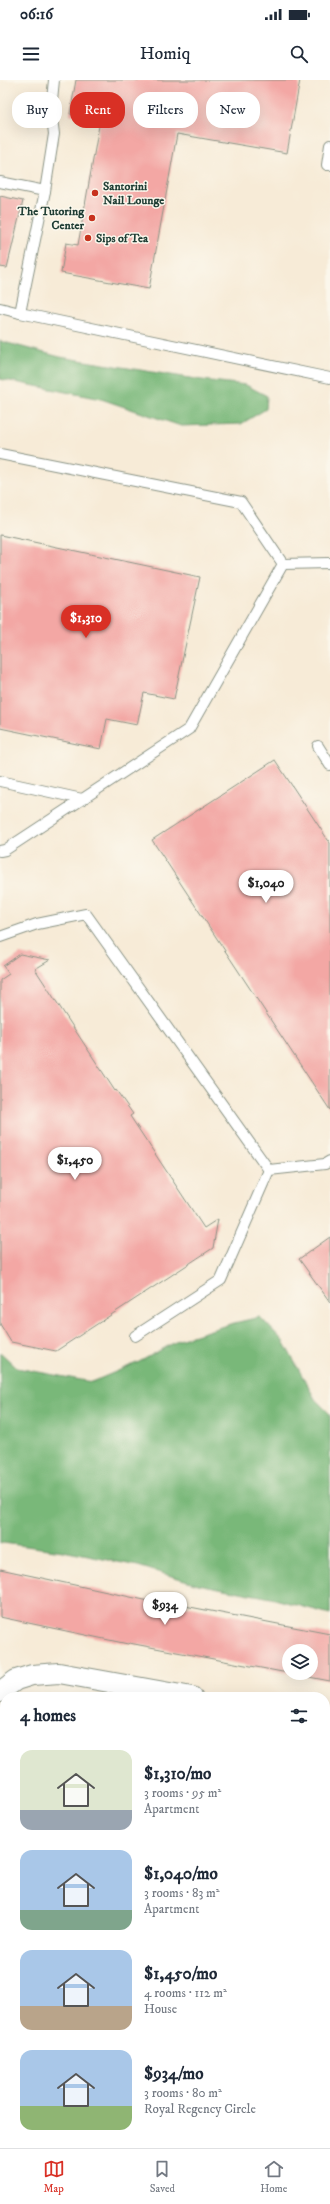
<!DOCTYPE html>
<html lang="en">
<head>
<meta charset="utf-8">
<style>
	:root { --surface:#fff; --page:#f2f2f3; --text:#1f2937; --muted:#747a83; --line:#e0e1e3; --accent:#d93025 }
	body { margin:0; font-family:"IM FELL DW Pica",serif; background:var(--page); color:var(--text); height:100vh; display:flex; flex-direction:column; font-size:15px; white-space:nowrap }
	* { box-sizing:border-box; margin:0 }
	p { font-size:13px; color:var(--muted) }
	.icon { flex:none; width:22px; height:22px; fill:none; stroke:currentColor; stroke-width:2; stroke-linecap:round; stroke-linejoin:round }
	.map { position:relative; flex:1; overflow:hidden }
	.side { position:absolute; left:0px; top:1612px; width:330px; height:456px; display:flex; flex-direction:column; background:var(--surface); border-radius:16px 16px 0 0; box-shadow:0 4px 16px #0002 }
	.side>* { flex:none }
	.hud { position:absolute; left:12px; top:12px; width:306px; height:36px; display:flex; gap:8px }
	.fabs { position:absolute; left:282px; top:1564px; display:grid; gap:8px }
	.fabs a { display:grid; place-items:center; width:36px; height:36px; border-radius:50%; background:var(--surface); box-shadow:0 4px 16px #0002; font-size:20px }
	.price { position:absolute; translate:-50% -34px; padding:0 9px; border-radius:14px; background:#fff; color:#222; font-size:13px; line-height:26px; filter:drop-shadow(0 1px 2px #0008) }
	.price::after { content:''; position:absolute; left:50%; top:24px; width:12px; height:9px; margin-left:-6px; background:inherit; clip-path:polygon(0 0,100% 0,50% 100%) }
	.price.current { background:var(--accent); color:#fff }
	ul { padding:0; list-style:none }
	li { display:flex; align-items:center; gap:12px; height:100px; padding:0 20px }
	li span { display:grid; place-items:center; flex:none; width:112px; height:80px; border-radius:12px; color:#555 }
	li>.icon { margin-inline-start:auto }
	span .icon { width:48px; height:48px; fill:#fffc; stroke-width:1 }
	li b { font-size:17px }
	h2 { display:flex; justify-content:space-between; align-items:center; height:48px; padding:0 20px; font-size:17px }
	.pill { padding:0 14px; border-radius:16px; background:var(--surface); box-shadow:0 4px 16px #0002; font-size:14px; line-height:36px }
	.pill.current { background:var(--accent); color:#fff }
	.status { display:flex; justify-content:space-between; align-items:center; height:28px; padding:0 20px; background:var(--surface); direction:ltr }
	.status svg { height:11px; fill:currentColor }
	header { display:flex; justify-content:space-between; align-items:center; height:52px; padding:0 20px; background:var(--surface); font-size:18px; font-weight:600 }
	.tab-bar { display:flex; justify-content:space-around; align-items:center; height:56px; border-top:1px solid var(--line); background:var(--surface); font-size:11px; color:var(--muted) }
	.tab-bar a { display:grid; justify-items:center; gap:2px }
	.tab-bar .current { color:var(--accent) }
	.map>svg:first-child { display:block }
</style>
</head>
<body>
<div class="status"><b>06:16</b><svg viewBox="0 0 49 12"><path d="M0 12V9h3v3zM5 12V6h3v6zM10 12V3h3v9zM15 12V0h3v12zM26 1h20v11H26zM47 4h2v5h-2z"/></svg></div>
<header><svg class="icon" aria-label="menu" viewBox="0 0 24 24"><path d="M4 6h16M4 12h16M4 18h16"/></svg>Homiq<svg class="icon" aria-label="search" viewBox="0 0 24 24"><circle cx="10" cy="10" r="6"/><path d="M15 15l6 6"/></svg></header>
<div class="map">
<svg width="330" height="2068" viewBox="0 0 330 2068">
	<rect width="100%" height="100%" fill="#fbf7ec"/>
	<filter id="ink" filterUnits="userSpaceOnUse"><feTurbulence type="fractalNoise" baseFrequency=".025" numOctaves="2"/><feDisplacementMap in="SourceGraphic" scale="8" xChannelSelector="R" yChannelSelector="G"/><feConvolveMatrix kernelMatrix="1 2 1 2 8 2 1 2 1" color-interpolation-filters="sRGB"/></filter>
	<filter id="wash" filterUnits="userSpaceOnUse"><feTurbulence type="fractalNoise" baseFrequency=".012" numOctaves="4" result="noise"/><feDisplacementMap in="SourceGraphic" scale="16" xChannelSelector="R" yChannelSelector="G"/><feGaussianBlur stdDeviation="0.9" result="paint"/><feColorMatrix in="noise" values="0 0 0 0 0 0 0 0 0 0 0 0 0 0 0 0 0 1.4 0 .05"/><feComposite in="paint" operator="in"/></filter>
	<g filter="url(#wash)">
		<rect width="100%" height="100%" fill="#f7ebd7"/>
		<g fill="#79b879" stroke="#4c7a56">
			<path d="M0,261L60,277L202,300L246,305L267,316L266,329L241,344L181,346L101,319L0,299Z"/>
			<path d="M260,1237L283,1261L315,1319L330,1334V1534L271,1518L198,1504L138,1486L63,1471L3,1463L0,1464V1272L17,1288L92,1302L139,1282L179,1260L230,1244Z"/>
			<path d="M330,1907V2068H31L37,2063H325V1924Z"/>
		</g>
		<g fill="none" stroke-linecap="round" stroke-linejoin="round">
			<g stroke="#73b7e9" stroke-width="7">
				<path d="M325,1953L330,1951"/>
				<path d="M90,2068L102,2063"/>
			</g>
		</g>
		<g id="blocks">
			<g fill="#f3a7a4" fill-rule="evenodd">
				<path d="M76,0H300L287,73L177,54L149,209L61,193L66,163L78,165L100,40L70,34Z"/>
				<path d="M0,116L23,121L7,188L0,187Z"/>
				<path d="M0,455L200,497L174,619L144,613L137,645L107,639L101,669L0,648Z"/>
				<path d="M275,680L330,763V1030L152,760Z"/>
				<path d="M20,874L50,880L35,889L115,1011L116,1010L133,1034L130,1036L204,1148L218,1139L213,1168L56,1271L11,1262L0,1244V900L9,894L3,886Z"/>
				<path d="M330,1157V1222L299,1179Z"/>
				<path d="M0,1489L163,1524L164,1522L330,1554V1601L129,1563L128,1564L0,1537ZM289,1571H311V1593H289Z"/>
			</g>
		</g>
	</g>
	<g filter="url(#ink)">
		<use href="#blocks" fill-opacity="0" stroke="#8b9486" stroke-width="1"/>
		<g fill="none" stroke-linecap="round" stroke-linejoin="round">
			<g stroke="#8b9486" stroke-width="12">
				<g id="lane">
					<path d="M54,0L51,30L54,54L45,111L20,233L330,298"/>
					<path d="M330,65L327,85H330"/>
					<path d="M0,102L45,111"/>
					<path d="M0,228L20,233"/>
					<path d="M0,374L241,422L283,484"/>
					<path d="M283,484L330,483"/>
					<path d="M318,666L330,685"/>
					<path d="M0,701L82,719"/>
					<path d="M0,771L5,770L189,649L283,484"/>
					<path d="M0,857L37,844L86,834L269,1090L325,1084L330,1081"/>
					<path d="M135,1256L221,1200L269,1090"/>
				</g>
			</g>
			<g stroke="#8b9486" stroke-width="22">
				<g id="street">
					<path d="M0,1612L16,1600L32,1595L59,1593L192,1617"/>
					<path d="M0,1898H5"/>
				</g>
			</g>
			<use href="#lane" stroke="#fff" stroke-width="10"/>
			<use href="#street" stroke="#fff" stroke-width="20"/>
		</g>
	</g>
	<g fill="#c8321e" stroke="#fbf7ec" stroke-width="1.5">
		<circle cx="95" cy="113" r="4"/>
		<circle cx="92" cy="138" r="4"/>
		<circle cx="88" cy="158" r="4"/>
	</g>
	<g text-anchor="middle" stroke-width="3" stroke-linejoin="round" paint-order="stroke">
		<g font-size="12" font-weight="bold" fill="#1f3d34" stroke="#fbf7ec" text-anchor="start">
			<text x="103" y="110">Santorini<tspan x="103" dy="14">Nail Lounge</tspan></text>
			<text x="84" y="135" text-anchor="end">The Tutoring<tspan x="84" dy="14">Center</tspan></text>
			<text x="96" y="162">Sips of Tea</text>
		</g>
	</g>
</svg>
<div class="fabs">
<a><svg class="icon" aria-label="layers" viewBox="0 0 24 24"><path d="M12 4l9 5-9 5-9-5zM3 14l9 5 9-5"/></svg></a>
</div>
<b class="price current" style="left:86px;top:559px">$1,310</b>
<b class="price" style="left:266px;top:824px">$1,040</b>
<b class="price" style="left:75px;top:1101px">$1,450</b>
<b class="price" style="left:165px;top:1546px">$934</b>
<div class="hud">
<a class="pill">Buy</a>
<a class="pill current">Rent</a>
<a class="pill">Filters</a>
<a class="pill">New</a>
</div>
<section class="side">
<h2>4 homes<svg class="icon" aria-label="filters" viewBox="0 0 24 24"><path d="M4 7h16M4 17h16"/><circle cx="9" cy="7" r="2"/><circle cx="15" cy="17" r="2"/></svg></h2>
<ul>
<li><span style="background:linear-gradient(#dfe7d0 75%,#9aa5b1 0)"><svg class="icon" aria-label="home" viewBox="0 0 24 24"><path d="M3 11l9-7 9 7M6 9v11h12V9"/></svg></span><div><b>$1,310/mo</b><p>3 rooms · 95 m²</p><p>Apartment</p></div></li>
<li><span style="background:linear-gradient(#a9c7e8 75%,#7fa58c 0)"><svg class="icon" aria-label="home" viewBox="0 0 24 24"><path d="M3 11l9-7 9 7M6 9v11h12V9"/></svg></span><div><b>$1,040/mo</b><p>3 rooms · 83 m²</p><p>Apartment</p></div></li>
<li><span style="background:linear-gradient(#a9c7e8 70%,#b9a48a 0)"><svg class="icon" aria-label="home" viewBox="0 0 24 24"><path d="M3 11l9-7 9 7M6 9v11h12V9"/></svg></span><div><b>$1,450/mo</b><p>4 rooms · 112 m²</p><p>House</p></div></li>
<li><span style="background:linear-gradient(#a9c7e8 70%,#8fb573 0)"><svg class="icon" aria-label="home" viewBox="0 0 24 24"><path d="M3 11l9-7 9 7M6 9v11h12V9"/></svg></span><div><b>$934/mo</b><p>3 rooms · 80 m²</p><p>Royal Regency Circle</p></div></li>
</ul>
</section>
</div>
<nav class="tab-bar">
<a class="current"><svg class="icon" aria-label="map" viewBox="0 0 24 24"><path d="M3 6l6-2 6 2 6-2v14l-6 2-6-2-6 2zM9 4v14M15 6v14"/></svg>Map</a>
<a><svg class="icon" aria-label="saved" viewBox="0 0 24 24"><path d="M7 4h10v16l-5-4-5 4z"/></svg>Saved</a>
<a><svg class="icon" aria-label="home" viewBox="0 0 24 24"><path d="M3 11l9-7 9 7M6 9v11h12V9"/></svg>Home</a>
</nav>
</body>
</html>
